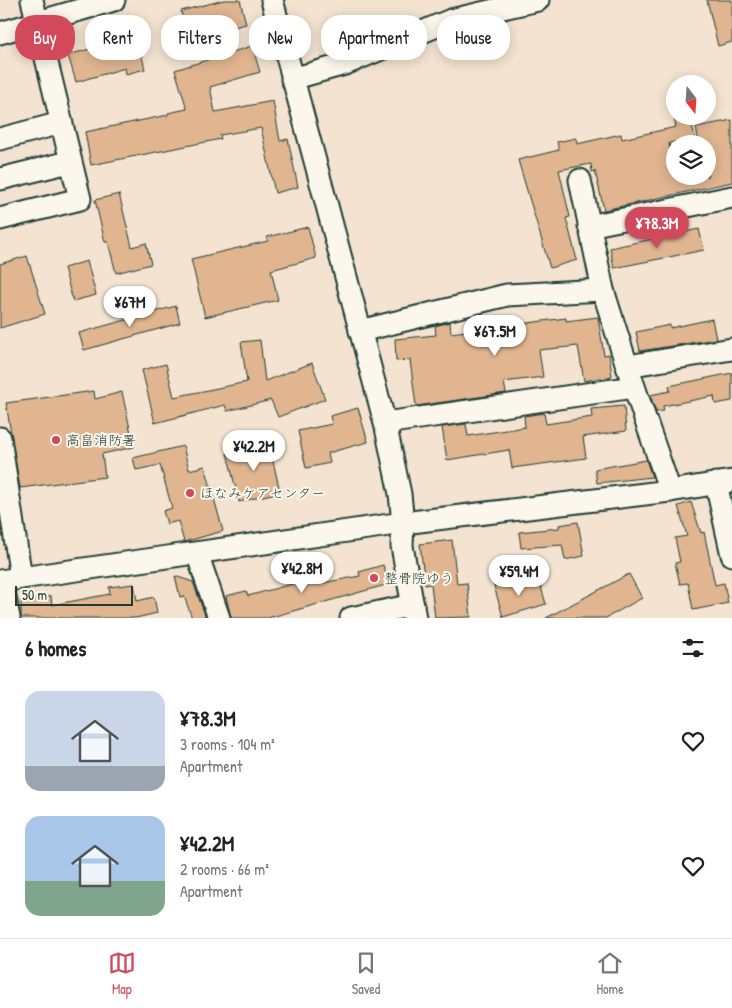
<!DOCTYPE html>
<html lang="en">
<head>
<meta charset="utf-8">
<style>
	:root { --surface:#fff; --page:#f2f2f2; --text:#222; --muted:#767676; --line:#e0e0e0; --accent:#d1495b }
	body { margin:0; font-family:"Patrick Hand","Klee One",sans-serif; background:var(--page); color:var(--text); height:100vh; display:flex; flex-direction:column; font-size:19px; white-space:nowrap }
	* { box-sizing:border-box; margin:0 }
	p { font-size:16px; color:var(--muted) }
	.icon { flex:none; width:28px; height:28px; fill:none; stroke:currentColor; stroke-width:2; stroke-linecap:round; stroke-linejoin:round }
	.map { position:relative; height:618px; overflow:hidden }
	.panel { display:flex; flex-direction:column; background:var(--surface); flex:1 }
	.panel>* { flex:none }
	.guide { position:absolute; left:15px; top:15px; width:702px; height:45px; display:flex; gap:10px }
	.needle { width:32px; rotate:163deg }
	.fabs { position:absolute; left:666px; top:75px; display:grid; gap:10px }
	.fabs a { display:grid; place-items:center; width:50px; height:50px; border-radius:50%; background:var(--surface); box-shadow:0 2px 12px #0003; font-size:25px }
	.scale { position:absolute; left:15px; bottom:12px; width:118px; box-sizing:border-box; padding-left:5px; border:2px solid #1f3d34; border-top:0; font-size:14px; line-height:18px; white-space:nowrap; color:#1f3d34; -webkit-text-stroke:4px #fbf7ec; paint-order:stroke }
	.price { position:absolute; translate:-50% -42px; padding:0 11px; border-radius:18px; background:#fff; color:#222; font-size:16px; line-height:32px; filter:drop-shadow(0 1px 2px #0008) }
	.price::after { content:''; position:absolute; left:50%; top:30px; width:15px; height:11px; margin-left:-8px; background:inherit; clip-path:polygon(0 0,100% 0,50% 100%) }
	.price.active { background:var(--accent); color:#fff }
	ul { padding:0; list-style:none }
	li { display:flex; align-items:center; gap:15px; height:125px; padding:0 25px }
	li span { display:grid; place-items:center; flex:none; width:140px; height:100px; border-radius:15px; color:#555 }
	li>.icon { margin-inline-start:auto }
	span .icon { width:60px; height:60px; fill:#fffc; stroke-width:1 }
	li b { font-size:21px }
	h2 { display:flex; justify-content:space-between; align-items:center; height:60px; padding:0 25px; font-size:21px }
	.pill { padding:0 18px; border-radius:20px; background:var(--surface); box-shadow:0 2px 12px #0003; font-size:18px; line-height:45px }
	.pill.active { background:var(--accent); color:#fff }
	.tabs { display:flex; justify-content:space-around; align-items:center; height:70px; border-top:1px solid var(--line); background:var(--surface); font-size:14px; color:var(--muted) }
	.tabs a { display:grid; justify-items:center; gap:2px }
	.tabs .active { color:var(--accent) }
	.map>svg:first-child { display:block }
</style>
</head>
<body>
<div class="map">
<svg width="732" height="618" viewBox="0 0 732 618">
	<rect width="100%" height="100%" fill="#f3e3d0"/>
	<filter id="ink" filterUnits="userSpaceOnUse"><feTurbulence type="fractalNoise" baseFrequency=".02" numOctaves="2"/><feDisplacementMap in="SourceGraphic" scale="10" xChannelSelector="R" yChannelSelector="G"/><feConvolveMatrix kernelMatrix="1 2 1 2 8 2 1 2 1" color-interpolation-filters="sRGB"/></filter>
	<g filter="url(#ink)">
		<g fill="#e0b590" stroke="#1f3d34">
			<path d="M224,0H240L246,24L187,38L181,11Z"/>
			<path d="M707,0H732V42L718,46Z"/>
			<path d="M137,36L145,69L126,74L125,68L76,82L68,55Z"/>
			<path d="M252,46L260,72L210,87L215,112L273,101L280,141L288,139L298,187L275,193L261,128L220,135L221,139L91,165L85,132L168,115V113L187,109L175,70Z"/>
			<path d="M690,116L695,138L669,143L675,176H708V144H699L696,127L732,120V182L604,210L595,171L592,172L591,164L559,170L570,217L566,218L577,260L550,268L518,160L559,150L557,142L576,138L577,144L621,134L622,139L676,127L674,119Z"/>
			<path d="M119,194L132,247L146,243L151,264L116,273L108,242H105L95,200Z"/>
			<path d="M308,227L316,258L271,270L278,300L205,317L191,259L268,241L267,237Z"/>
			<path d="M699,229L704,250L614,268L610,248Z"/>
			<path d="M27,256L45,314L0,328V264Z"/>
			<path d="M87,261L96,295L73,301L64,268Z"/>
			<path d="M176,306L180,323L84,350L79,333Z"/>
			<path d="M598,317L604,355L609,354L612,376L584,381L578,346L539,350L543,377L504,382L506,393L416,406L410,360L396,361L395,339L436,335L435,326L450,322L451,333L566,318V321Z"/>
			<path d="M712,319L716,339L640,351L636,332L670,325V328Z"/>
			<path d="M260,340L265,381L312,363L325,399L278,417L271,400L227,411L225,405L155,423L142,370L166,364L174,397L247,382L241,342Z"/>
			<path d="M732,373V401L715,404L714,396L663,406L664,411L656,412L650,395L670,391L669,386Z"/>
			<path d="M94,391L95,399L122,392L134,447L102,454L105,477L20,488L6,403Z"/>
			<path d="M624,406L626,431L583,437L586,458L512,468L509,450L447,460L442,427L466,424L468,436L525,427L524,416L544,413L546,424L592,417L591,409Z"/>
			<path d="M358,408L368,442L328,453L330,463L306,468L298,431L332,424L330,416Z"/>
			<path d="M269,443L280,492L239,502L227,453Z"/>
			<path d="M183,446L189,470L205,466L223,531L184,542L178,521L167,524L163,511L172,508L160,465L136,470L133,458Z"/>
			<path d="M646,460L652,477L597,483L595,469Z"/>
			<path d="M691,502L701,533L704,532L715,585L724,583L728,603L693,610L688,583L680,584L675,563L680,562L675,538L687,536L678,506Z"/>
			<path d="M578,522L584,556L565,560L562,545L521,548L519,532L559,528V525Z"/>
			<path d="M452,540L457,584L467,583L471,617L435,618L431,584L425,585L420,544Z"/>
			<path d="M383,565L389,584L268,618H231L226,596L246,591L248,596L292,584L289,572L313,566L317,584L360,576L359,572Z"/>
			<path d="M629,574L642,598L606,618H546Z"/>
			<path d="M175,576L193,582L206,618H192L184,596L180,597Z"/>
			<path d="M522,578L524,585L539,580L546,604L503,617L494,586Z"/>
			<path d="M134,584L137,601L154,597L157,613L136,618H21V601L51,596L52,605L110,594L109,587Z"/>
		</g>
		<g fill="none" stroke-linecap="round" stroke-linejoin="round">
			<g stroke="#1f3d34" stroke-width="25">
				<g id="minor">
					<path d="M272,0L385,423L400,494L403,523L402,546L415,618"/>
					<path d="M0,33L114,0"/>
					<path d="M292,79L345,64L451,20L538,0"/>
					<path d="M0,139L61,123"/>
					<path d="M0,179L69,162"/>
					<path d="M580,180L603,290L627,366L670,491"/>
					<path d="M0,219L80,199L32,0"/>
					<path d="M589,226L732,197"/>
					<path d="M360,331L507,295L603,290"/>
					<path d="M627,366L732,349"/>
					<path d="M385,423L634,387"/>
					<path d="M0,438L21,578"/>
					<path d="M716,483L732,555"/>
					<path d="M197,553L219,618"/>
					<path d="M0,581L403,523L670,491L732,481"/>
					<path d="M2,581L9,618"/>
					<path d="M351,618L413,605"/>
				</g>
			</g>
			<use href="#minor" stroke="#fbf7ec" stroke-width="21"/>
		</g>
	</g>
	<g fill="#d1495b" stroke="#fbf7ec" stroke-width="2">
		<circle cx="56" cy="440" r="5"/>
		<circle cx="190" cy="493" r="5"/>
		<circle cx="374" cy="578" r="5"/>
	</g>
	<g text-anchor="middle" stroke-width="4" stroke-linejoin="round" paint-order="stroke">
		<g font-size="14" fill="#1f3d34" stroke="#fbf7ec" text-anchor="start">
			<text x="66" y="445">高畠消防署</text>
			<text x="200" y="498">ほなみケアセンター</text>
			<text x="384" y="583">整骨院ゆう</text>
		</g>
	</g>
</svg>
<div class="fabs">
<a><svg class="needle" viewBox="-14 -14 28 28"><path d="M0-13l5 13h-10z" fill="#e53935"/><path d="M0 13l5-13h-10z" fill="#767676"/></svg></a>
<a><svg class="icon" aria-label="layers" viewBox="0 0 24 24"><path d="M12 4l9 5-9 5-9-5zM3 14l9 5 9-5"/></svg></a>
</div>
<div class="scale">50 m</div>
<b class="price active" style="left:657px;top:249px">¥78.3M</b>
<b class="price" style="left:130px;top:328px">¥67M</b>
<b class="price" style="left:495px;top:357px">¥67.5M</b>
<b class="price" style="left:254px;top:472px">¥42.2M</b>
<b class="price" style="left:302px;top:594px">¥42.8M</b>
<b class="price" style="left:519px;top:597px">¥59.4M</b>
<div class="guide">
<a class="pill active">Buy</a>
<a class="pill">Rent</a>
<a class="pill">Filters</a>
<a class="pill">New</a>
<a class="pill">Apartment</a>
<a class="pill">House</a>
</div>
</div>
<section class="panel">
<h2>6 homes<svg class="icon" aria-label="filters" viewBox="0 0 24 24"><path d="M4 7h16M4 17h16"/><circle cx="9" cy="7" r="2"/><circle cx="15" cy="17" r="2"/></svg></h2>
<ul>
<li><span style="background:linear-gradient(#c9d6e8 75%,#9aa5b1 0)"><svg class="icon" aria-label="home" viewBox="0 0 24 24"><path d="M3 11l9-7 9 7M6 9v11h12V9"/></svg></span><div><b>¥78.3M</b><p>3 rooms · 104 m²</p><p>Apartment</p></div><svg class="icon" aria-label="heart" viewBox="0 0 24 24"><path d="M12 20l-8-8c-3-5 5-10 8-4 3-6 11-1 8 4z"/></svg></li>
<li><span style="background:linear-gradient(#a9c7e8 65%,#7fa58c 0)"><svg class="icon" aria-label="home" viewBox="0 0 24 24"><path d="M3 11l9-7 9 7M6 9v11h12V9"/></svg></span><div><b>¥42.2M</b><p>2 rooms · 66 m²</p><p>Apartment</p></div><svg class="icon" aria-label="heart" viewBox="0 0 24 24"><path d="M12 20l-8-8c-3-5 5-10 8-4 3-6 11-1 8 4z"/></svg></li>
</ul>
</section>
<nav class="tabs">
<a class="active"><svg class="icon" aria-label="map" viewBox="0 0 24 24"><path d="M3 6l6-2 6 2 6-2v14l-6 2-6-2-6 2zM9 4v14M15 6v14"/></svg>Map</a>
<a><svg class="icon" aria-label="saved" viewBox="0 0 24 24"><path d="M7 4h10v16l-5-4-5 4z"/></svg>Saved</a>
<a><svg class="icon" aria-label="home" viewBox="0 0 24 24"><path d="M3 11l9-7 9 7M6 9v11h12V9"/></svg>Home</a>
</nav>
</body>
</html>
